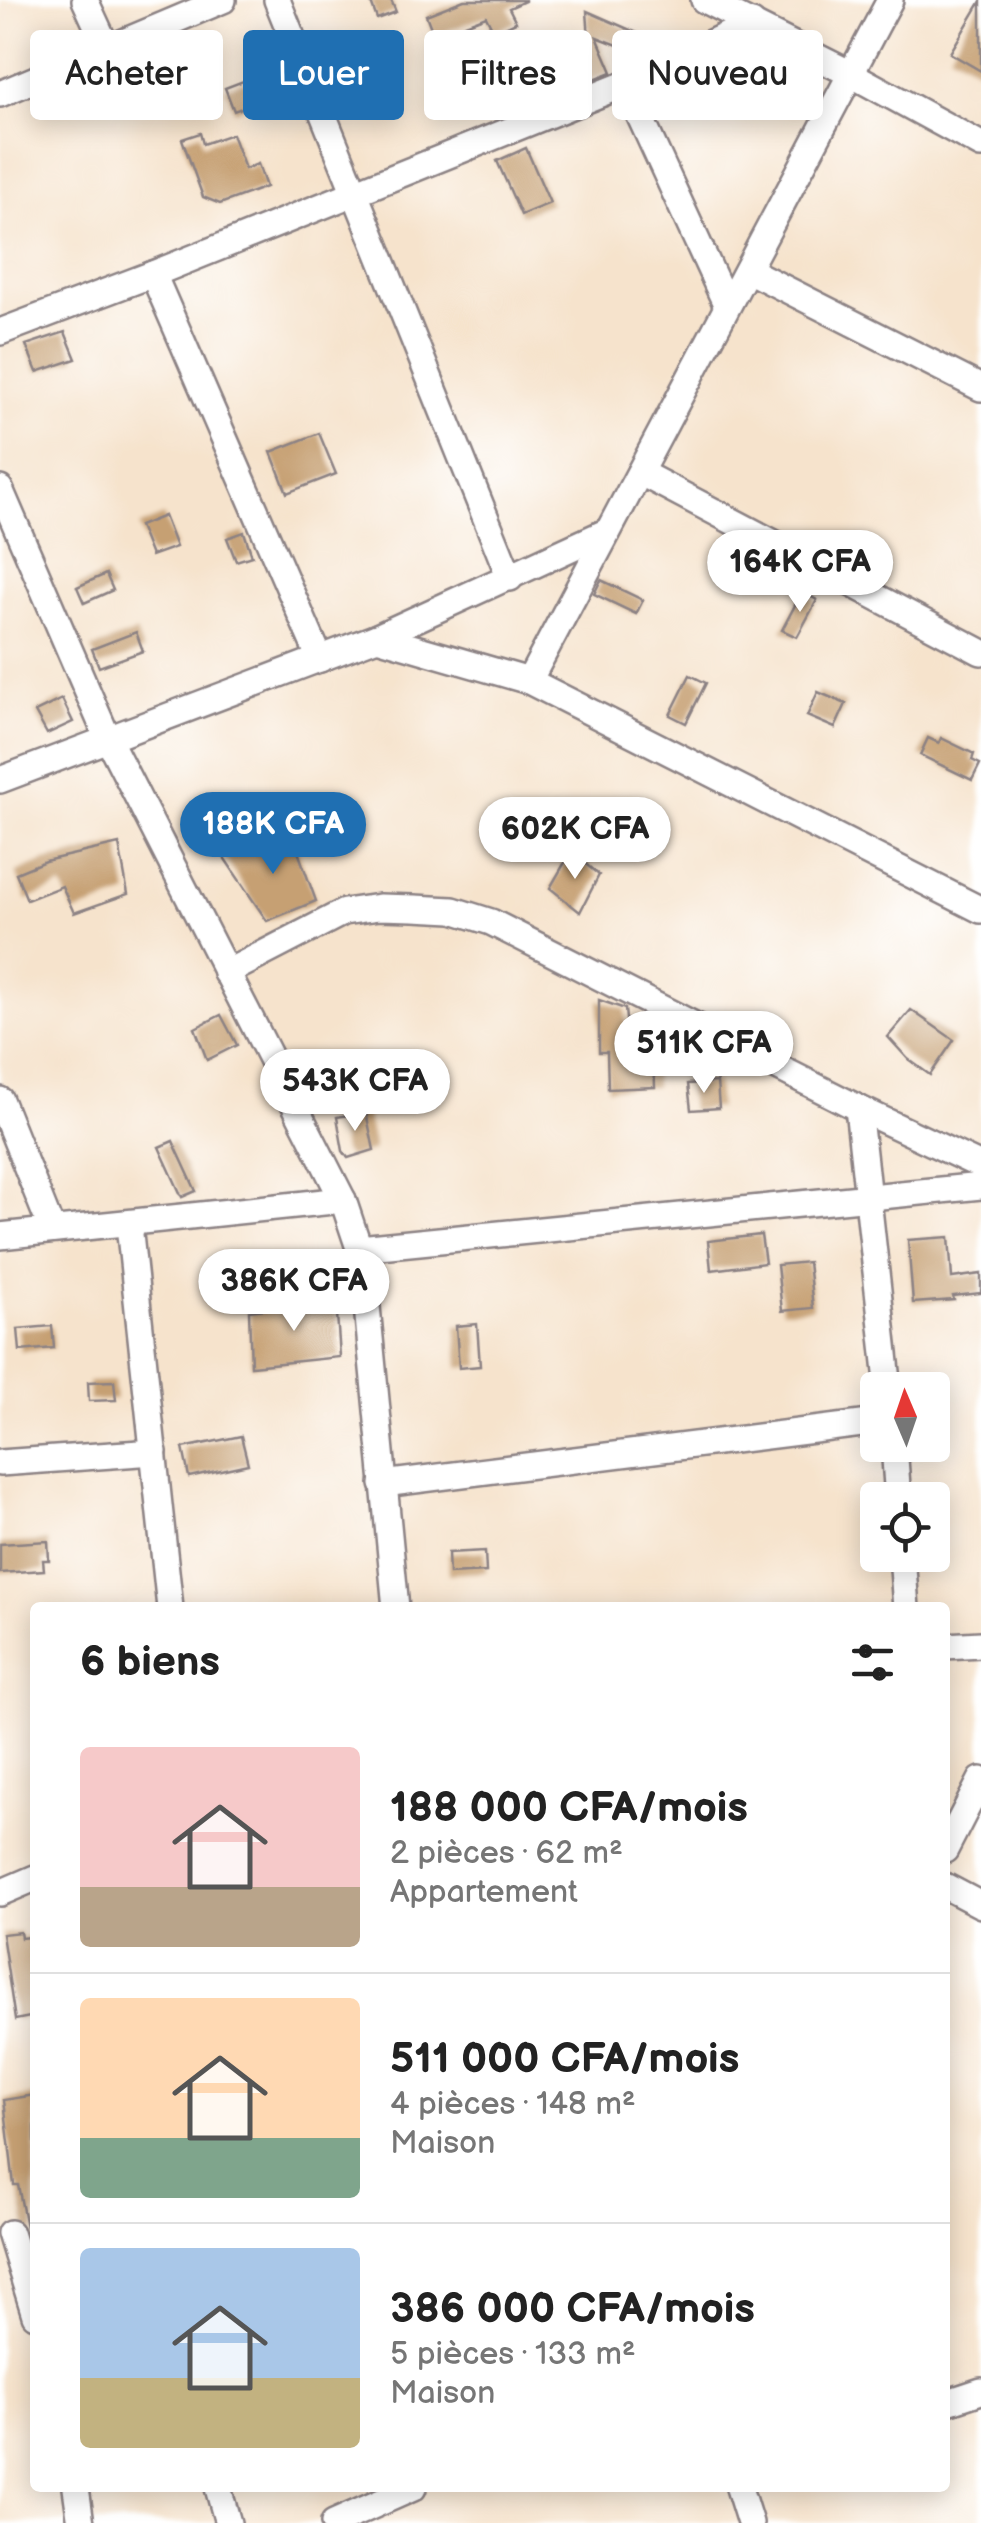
<!DOCTYPE html>
<html lang="fr">
<head>
<meta charset="utf-8">
<style>
	:root { --surface:#fff; --page:#f2f2f2; --text:#222; --muted:#767676; --line:#e0e0e0; --accent:#1f6fb2 }
	body { margin:0; font-family:"Balsamiq Sans",sans-serif; background:var(--page); color:var(--text); height:100vh; display:flex; flex-direction:column; font-size:38px; white-space:nowrap }
	* { box-sizing:border-box; margin:0 }
	p { font-size:32px; color:var(--muted) }
	.icon { flex:none; width:55px; height:55px; fill:none; stroke:currentColor; stroke-width:2; stroke-linecap:round; stroke-linejoin:round }
	.map { position:relative; flex:1; overflow:hidden }
	.panel { position:absolute; left:30px; top:1602px; width:920px; height:890px; display:flex; flex-direction:column; background:var(--surface); border-radius:10px; box-shadow:0 5px 25px #0003 }
	.panel>* { flex:none }
	.banner { position:absolute; left:30px; top:30px; width:922px; height:90px; display:flex; gap:20px }
	.needle { width:65px; rotate:358deg }
	.controls { position:absolute; left:860px; top:1372px; display:grid; gap:20px }
	.controls a { display:grid; place-items:center; width:90px; height:90px; border-radius:10px; background:var(--surface); box-shadow:0 5px 25px #0003; font-size:50px }
	.price { position:absolute; translate:-50% -85px; padding:0 22px; border-radius:35px; background:#fff; color:#222; font-size:32px; line-height:65px; filter:drop-shadow(0 2px 5px #0008) }
	.price::after { content:''; position:absolute; left:50%; top:60px; width:30px; height:22px; margin-left:-15px; background:inherit; clip-path:polygon(0 0,100% 0,50% 100%) }
	.price.active { background:var(--accent); color:#fff }
	ul { padding:0; list-style:none }
	li { display:flex; align-items:center; gap:30px; height:250px; padding:0 50px }
	li+li { border-top:2px solid var(--line) }
	li span { display:grid; place-items:center; flex:none; width:280px; height:200px; border-radius:10px; color:#555 }
	li>.icon { margin-inline-start:auto }
	span .icon { width:120px; height:120px; fill:#fffc; stroke-width:1 }
	li b { font-size:42px }
	h2 { display:flex; justify-content:space-between; align-items:center; height:120px; padding:0 50px; font-size:42px }
	.chip { padding:0 35px; border-radius:10px; background:var(--surface); box-shadow:0 5px 25px #0003; font-size:35px; line-height:90px }
	.chip.active { background:var(--accent); color:#fff }
	.map>svg:first-child { display:block }
</style>
</head>
<body>
<div class="map">
<svg width="981" height="2523" viewBox="0 0 981 2523">
	<rect width="100%" height="100%" fill="#fff"/>
	<filter id="ink" filterUnits="userSpaceOnUse"><feTurbulence type="fractalNoise" baseFrequency=".01" numOctaves="2"/><feDisplacementMap in="SourceGraphic" scale="20" xChannelSelector="R" yChannelSelector="G"/><feConvolveMatrix kernelMatrix="1 2 1 2 8 2 1 2 1" color-interpolation-filters="sRGB"/></filter>
	<filter id="wash" filterUnits="userSpaceOnUse"><feTurbulence type="fractalNoise" baseFrequency=".0048" numOctaves="4" result="noise"/><feDisplacementMap in="SourceGraphic" scale="40" xChannelSelector="R" yChannelSelector="G"/><feGaussianBlur stdDeviation="2.25" result="paint"/><feColorMatrix in="noise" values="0 0 0 0 0 0 0 0 0 0 0 0 0 0 0 0 0 1.4 0 .05"/><feComposite in="paint" operator="in"/></filter>
	<g filter="url(#wash)">
		<rect width="100%" height="100%" fill="#f6e3cc"/>
		<g id="blocks">
			<g fill="#c6a073">
				<path d="M370,0H391L396,12L377,19Z"/>
				<path d="M464,0H525V1L509,8L516,22L494,32L486,16L434,36L426,15Z"/>
				<path d="M981,1V71L950,53Z"/>
				<path d="M587,11L667,46L646,56L597,37L612,72L554,95L542,67L590,54Z"/>
				<path d="M280,67L289,90L234,111L225,88Z"/>
				<path d="M200,133L203,144L232,134L245,169L258,164L266,187L220,204L203,197L182,139Z"/>
				<path d="M526,148L550,203L521,215L497,161Z"/>
				<path d="M65,332L76,359L37,372L26,345Z"/>
				<path d="M319,433L336,474L287,493L271,452Z"/>
				<path d="M164,516L176,547L151,556L139,526Z"/>
				<path d="M244,532L252,556L236,561L227,538Z"/>
				<path d="M106,574L113,590L84,603L77,587Z"/>
				<path d="M601,580L643,600L636,614L594,594Z"/>
				<path d="M802,592L817,600L797,637L782,630Z"/>
				<path d="M136,632L143,651L99,667L92,649Z"/>
				<path d="M690,675L706,683L686,723L670,715Z"/>
				<path d="M818,692L846,704L835,728L807,716Z"/>
				<path d="M62,699L73,722L47,734L35,712Z"/>
				<path d="M928,738L939,743L941,738L974,754L972,760L980,764L972,780L920,755Z"/>
				<path d="M292,835L316,901L267,921L223,856Z"/>
				<path d="M119,844L128,894L74,913L62,886L27,900L16,873L45,861Z"/>
				<path d="M571,852L599,875L580,912L550,888Z"/>
				<path d="M599,1000L625,1009L627,1030L653,1028L655,1087L608,1089L607,1052H599Z"/>
				<path d="M911,1010L954,1040L930,1075L908,1059L888,1037Z"/>
				<path d="M221,1015L237,1045L207,1060L195,1028Z"/>
				<path d="M717,1082L719,1108L691,1110L688,1084Z"/>
				<path d="M366,1112L374,1150L348,1158L343,1151L337,1117Z"/>
				<path d="M173,1141L196,1191L182,1197L159,1147Z"/>
				<path d="M761,1235L765,1263L711,1270L708,1241Z"/>
				<path d="M949,1237L952,1278L981,1274V1293L953,1296L954,1300L913,1303L908,1240Z"/>
				<path d="M808,1262L813,1308L782,1311L777,1265Z"/>
				<path d="M336,1300L340,1357L251,1366L249,1311Z"/>
				<path d="M477,1324L480,1366L459,1368L456,1326Z"/>
				<path d="M52,1326L54,1348L20,1351L18,1329Z"/>
				<path d="M114,1381L116,1400L89,1401L88,1382Z"/>
				<path d="M241,1436L248,1464L189,1477L183,1448Z"/>
				<path d="M48,1541L49,1560H43L44,1570L0,1573V1544Z"/>
				<path d="M485,1551L486,1572L449,1574L448,1553Z"/>
				<path d="M20,1932L21,1938L30,1937L35,1977V2016L15,2020L2,1934Z"/>
				<path d="M35,2095V2231L27,2232L18,2185H14L4,2100Z"/>
			</g>
		</g>
	</g>
	<g filter="url(#ink)">
		<use href="#blocks" fill-opacity="0" stroke="#8c8284" stroke-width="2.5"/>
		<g fill="none" stroke-linecap="round" stroke-linejoin="round">
			<g stroke="#8c8284" stroke-width="30">
				<g id="minor">
					<path d="M85,0L107,48"/>
					<path d="M277,0L510,578"/>
					<path d="M704,0L851,74L981,145"/>
					<path d="M625,84L727,306"/>
					<path d="M0,94L223,0"/>
					<path d="M748,270L981,388"/>
					<path d="M153,274L320,659"/>
					<path d="M0,332L153,274L625,84L752,23"/>
					<path d="M641,473L981,652"/>
					<path d="M0,489L108,739L343,1200L359,1248L366,1296L396,1608"/>
					<path d="M377,637L529,681L981,910"/>
					<path d="M529,681L890,0"/>
					<path d="M0,780L377,637L608,531"/>
					<path d="M226,973L344,912L379,907L414,908L453,910L491,922L858,1108L981,1166"/>
					<path d="M0,1100L52,1230"/>
					<path d="M858,1108L889,1390"/>
					<path d="M129,1225L170,1608"/>
					<path d="M0,1236L343,1200"/>
					<path d="M359,1248L981,1186"/>
					<path d="M894,1445L898,1500"/>
					<path d="M0,1463L154,1452"/>
					<path d="M383,1484L878,1422"/>
					<path d="M902,1555L906,1608"/>
					<path d="M945,1646L981,1644"/>
					<path d="M945,1850L981,1780"/>
					<path d="M945,1886L981,1905"/>
					<path d="M0,1893L35,1878"/>
					<path d="M10,2233L35,2315"/>
					<path d="M945,2403L981,2391"/>
					<path d="M76,2488L81,2523"/>
					<path d="M218,2488L228,2523"/>
					<path d="M739,2488L750,2523"/>
					<path d="M334,2523L413,2488"/>
				</g>
			</g>
			<use href="#minor" stroke="#fff" stroke-width="25"/>
		</g>
	</g>
</svg>
<div class="controls">
<a><svg class="needle" viewBox="-14 -14 28 28"><path d="M0-13l5 13h-10z" fill="#e53935"/><path d="M0 13l5-13h-10z" fill="#767676"/></svg></a>
<a><svg class="icon" aria-label="locate" viewBox="0 0 24 24"><circle cx="12" cy="12" r="6"/><path d="M12 2v4M12 18v4M2 12h4M18 12h4"/></svg></a>
</div>
<b class="price" style="left:800px;top:615px">164K CFA</b>
<b class="price active" style="left:273px;top:877px">188K CFA</b>
<b class="price" style="left:575px;top:882px">602K CFA</b>
<b class="price" style="left:704px;top:1096px">511K CFA</b>
<b class="price" style="left:355px;top:1134px">543K CFA</b>
<b class="price" style="left:294px;top:1334px">386K CFA</b>
<div class="banner">
<a class="chip">Acheter</a>
<a class="chip active">Louer</a>
<a class="chip">Filtres</a>
<a class="chip">Nouveau</a>
</div>
<section class="panel">
<h2>6 biens<svg class="icon" aria-label="filters" viewBox="0 0 24 24"><path d="M4 7h16M4 17h16"/><circle cx="9" cy="7" r="2"/><circle cx="15" cy="17" r="2"/></svg></h2>
<ul>
<li><span style="background:linear-gradient(#f6c9c9 70%,#b9a48a 0)"><svg class="icon" aria-label="home" viewBox="0 0 24 24"><path d="M3 11l9-7 9 7M6 9v11h12V9"/></svg></span><div><b>188 000 CFA/mois</b><p>2 pièces · 62 m²</p><p>Appartement</p></div></li>
<li><span style="background:linear-gradient(#ffd9b3 70%,#7fa58c 0)"><svg class="icon" aria-label="home" viewBox="0 0 24 24"><path d="M3 11l9-7 9 7M6 9v11h12V9"/></svg></span><div><b>511 000 CFA/mois</b><p>4 pièces · 148 m²</p><p>Maison</p></div></li>
<li><span style="background:linear-gradient(#a9c7e8 65%,#c2b280 0)"><svg class="icon" aria-label="home" viewBox="0 0 24 24"><path d="M3 11l9-7 9 7M6 9v11h12V9"/></svg></span><div><b>386 000 CFA/mois</b><p>5 pièces · 133 m²</p><p>Maison</p></div></li>
</ul>
</section>
</div>
</body>
</html>
